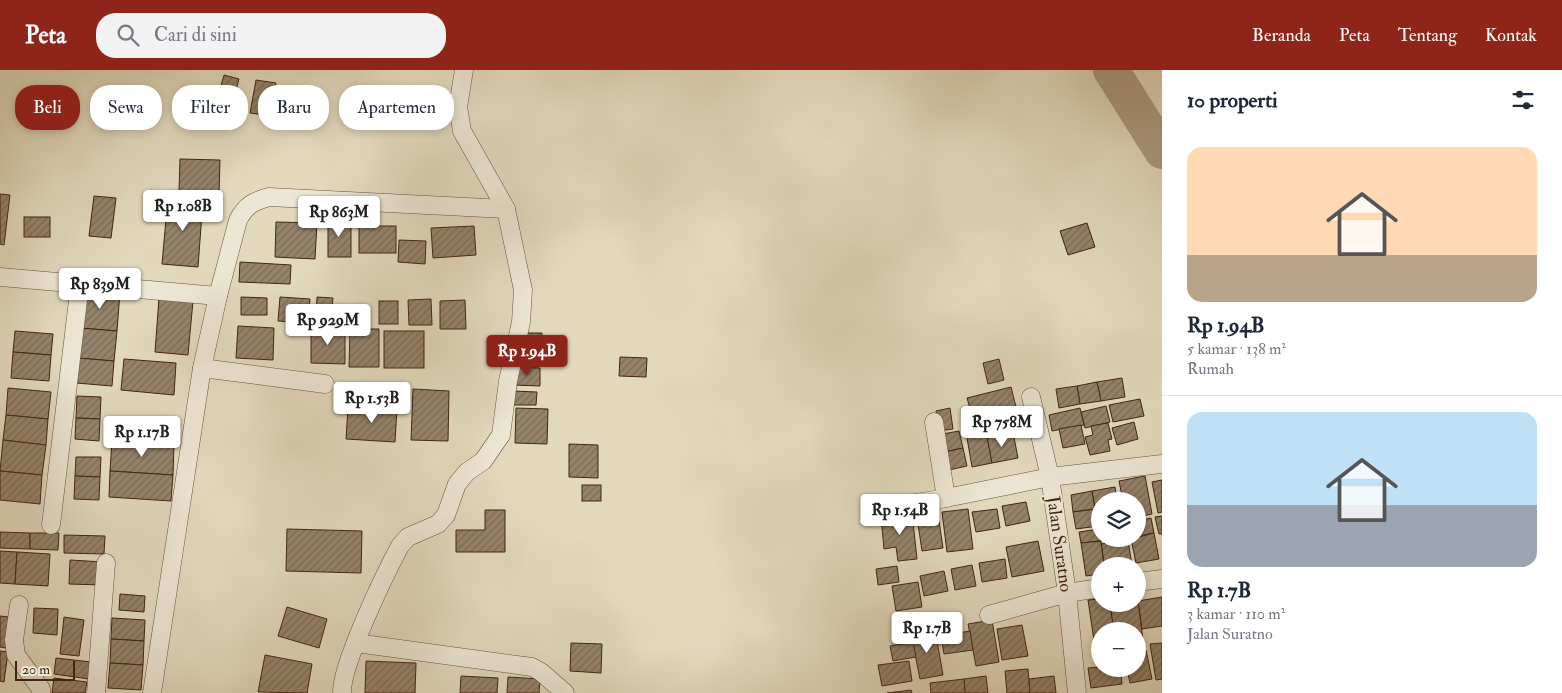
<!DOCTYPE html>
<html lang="id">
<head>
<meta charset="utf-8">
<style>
	:root { --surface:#fff; --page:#f2f2f3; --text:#1f2937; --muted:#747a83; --line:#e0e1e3; --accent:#8f2418 }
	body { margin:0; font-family:"IM FELL Double Pica",serif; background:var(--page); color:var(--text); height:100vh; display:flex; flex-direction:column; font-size:19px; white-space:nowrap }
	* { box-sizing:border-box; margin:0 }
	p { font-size:16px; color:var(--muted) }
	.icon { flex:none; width:28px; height:28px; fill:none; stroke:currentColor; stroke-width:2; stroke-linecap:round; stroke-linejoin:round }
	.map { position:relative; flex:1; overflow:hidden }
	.panel { display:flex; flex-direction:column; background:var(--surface); width:400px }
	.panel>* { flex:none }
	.top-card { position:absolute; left:15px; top:15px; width:475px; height:45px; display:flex; gap:10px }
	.buttons { position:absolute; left:1091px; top:422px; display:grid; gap:10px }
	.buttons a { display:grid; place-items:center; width:55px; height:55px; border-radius:50%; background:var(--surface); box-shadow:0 2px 8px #0003; font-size:25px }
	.scale { position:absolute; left:15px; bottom:12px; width:60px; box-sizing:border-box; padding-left:5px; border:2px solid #422513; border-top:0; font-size:14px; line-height:18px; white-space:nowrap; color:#422513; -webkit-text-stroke:4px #ece6d4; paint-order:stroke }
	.price { position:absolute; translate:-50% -42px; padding:0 11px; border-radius:5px; background:#fff; color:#222; font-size:16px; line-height:32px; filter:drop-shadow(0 1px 2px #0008) }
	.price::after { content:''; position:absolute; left:50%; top:30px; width:15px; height:11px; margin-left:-8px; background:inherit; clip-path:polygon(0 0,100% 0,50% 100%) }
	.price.selected { background:var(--accent); color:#fff }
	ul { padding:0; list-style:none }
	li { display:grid; align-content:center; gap:10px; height:265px; padding:0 25px }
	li+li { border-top:1px solid var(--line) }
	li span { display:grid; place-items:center; height:155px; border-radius:15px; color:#555 }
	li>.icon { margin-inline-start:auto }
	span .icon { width:90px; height:90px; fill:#fffc; stroke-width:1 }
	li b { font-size:21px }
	h2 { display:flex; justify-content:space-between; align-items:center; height:60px; padding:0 25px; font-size:21px }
	.pill { padding:0 18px; border-radius:20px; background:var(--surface); box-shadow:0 2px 8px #0003; font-size:18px; line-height:45px }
	.pill.selected { background:var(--accent); color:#fff }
	header { display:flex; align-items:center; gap:30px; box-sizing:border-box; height:70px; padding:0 25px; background:var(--accent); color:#fff }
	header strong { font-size:24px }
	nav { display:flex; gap:28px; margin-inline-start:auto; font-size:18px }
	.search { width:350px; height:45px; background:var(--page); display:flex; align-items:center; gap:12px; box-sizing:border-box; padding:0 18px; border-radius:20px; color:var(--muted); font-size:19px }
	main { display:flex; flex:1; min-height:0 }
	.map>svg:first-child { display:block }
</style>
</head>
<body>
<header>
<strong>Peta</strong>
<div class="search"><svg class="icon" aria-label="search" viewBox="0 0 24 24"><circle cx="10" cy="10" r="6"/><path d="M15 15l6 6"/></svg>Cari di sini</div>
<nav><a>Beranda</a><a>Peta</a><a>Tentang</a><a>Kontak</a></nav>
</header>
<main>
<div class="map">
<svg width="1162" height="623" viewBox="0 0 1162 623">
	<defs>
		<pattern id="building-hatch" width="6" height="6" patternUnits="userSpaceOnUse" patternTransform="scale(1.25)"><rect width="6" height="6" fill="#95836b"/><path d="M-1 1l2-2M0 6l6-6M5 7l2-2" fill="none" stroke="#7b6b57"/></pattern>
	</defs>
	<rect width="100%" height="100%" fill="#e2d9bd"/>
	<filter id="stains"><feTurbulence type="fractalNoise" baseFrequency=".004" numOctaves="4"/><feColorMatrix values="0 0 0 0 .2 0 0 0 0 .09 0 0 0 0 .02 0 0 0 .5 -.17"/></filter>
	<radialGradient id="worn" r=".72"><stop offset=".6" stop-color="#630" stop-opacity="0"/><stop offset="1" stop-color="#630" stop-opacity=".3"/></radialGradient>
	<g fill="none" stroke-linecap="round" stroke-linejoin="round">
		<path stroke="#ac9c83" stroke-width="36" d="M1111,0L1162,81"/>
	</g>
	<g fill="url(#building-hatch)" stroke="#422513">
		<path d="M224,5L239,9L226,59L210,54Z"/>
		<path d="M256,10L276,13L270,46L250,43Z"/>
		<path d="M180,89L220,90L219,122L179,121Z"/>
		<path d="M0,124L10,125L4,175L0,174Z"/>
		<path d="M94,126L116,128L111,168L89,166Z"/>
		<path d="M168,127L203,130L198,197L162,194Z"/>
		<rect x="24" y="147" width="26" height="20"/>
		<rect x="328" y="149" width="23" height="38"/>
		<path d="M276,152L317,153L315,189L275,187Z"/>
		<path d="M1087,153L1095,177L1068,185L1060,161Z"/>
		<rect x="359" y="156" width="37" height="27"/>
		<path d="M474,156L476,185L433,188L431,158Z"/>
		<path d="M399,170L426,171L425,194L398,192Z"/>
		<path d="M240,192L291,195L290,214L239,212Z"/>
		<path d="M83,219L120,222L117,261L80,258Z"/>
		<path d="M241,227L267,228V245H241Z"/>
		<path d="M280,227L310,229L308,253L278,251Z"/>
		<path d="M317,227L333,228L331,249H316Z"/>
		<path d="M159,228L193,231L188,285L155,282Z"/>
		<path d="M431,229L432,255H409L408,230Z"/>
		<path d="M465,230L466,259H440V231Z"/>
		<rect x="379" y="231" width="19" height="23"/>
		<path d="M238,256L274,258L273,290L236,288Z"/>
		<path d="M80,258L117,261L114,291L78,288Z"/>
		<path d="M311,259H345V294L311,293Z"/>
		<path d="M350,259H379V297H349Z"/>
		<path d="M15,261L53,264L51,285L13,282Z"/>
		<rect x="384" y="261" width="40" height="37"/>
		<path d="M525,263H542L541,291H524Z"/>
		<path d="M13,282L51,285L49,311L11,308Z"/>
		<path d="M620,287L647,288L646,307L619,306Z"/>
		<path d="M78,288L114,291L112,316L76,313Z"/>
		<path d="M124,289L176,293L174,325L121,320Z"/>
		<path d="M999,289L1004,310L988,314L983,293Z"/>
		<path d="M514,297L540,298V316L513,315Z"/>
		<path d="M1122,308L1125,327L1101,331L1097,312Z"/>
		<path d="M1097,312L1101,331L1080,334L1077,316Z"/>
		<path d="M1077,316L1080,334L1059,338L1056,319Z"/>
		<path d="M1011,317L1018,345L975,356L967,328Z"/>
		<path d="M8,318L51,322L48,349L6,345Z"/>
		<path d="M413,319L449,321L448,371L411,370Z"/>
		<path d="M513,321L537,322L536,335H513Z"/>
		<path d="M77,326L101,327L100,349L76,348Z"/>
		<path d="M1140,329L1144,346L1113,352L1109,335Z"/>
		<path d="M1106,336L1110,352L1085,358L1081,342Z"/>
		<path d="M348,337L397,339L395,372L346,369Z"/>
		<path d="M516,338L548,339L547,374L515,373Z"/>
		<path d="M950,338L953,359L939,361L936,341Z"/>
		<path d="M1080,338L1084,355L1052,361L1049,345Z"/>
		<path d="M6,345L48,349L46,375L3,370Z"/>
		<path d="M76,348L100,349L99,371L75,369Z"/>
		<path d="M1134,352L1138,369L1117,375L1112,358Z"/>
		<path d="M1108,353L1112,369L1108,370L1110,381L1090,385L1085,367L1093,365L1091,356Z"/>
		<path d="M1081,355L1085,374L1063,378L1059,359Z"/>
		<path d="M986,358L992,393L972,397L966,362Z"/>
		<path d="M959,361L963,378L940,383L937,365Z"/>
		<path d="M1013,362L1018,388L992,393L987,367Z"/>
		<path d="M3,370L46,375L42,405L0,401Z"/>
		<path d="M112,371L174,375L173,405L110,401Z"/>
		<path d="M569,374L598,375V408L569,407Z"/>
		<path d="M963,378L967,396L944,401L940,383Z"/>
		<path d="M76,387H101L100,407L75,406Z"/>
		<path d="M0,401L42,405L40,434L0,430Z"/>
		<path d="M110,401L173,405L171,431L109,427Z"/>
		<path d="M75,406L100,407L99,430L74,429Z"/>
		<path d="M1145,406L1152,444L1138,447V431H1123L1119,411Z"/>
		<path d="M1162,410V442L1158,443L1152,412Z"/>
		<rect x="582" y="415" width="19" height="16"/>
		<path d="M1115,417L1117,431H1100V438L1095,439L1092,421Z"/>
		<path d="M1092,421L1095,439L1073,442L1071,425Z"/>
		<path d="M1026,432L1030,451L1006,456L1002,436Z"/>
		<path d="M968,439L973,479L947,482L942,442Z"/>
		<path d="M997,439L1000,458L976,462L972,442Z"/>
		<path d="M1095,439L1098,456L1076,459L1073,442Z"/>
		<path d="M485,440H505V482H456V460H485Z"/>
		<path d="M912,443L917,489L898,491L896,477L884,479L881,447Z"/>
		<path d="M1162,446V464H1159L1155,447Z"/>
		<path d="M1151,448L1154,463L1138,466V451Z"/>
		<path d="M939,451L943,478L922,481L918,454Z"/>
		<path d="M287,459L362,461L361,503L286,501Z"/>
		<path d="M1099,459L1101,471L1081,473L1079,462Z"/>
		<path d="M0,462L30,463V479L0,478Z"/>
		<path d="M30,463H59L58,480L30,479Z"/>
		<path d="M1154,463L1159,489L1136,493L1131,469Z"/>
		<path d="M64,465L105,466L104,484L64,483Z"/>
		<path d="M1128,470L1132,496H1114L1113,490L1104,492L1101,474Z"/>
		<path d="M1038,471L1044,501L1012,507L1006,477Z"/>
		<path d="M1101,471L1104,496H1100V504L1086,506L1081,473Z"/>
		<path d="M0,481L17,482L15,514L0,513Z"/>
		<path d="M17,482L50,484L48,516L15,514Z"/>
		<path d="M1005,489L1007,508L982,512L979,493Z"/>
		<path d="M70,490L103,492L102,515L69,514Z"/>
		<path d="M972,495L976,516L955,520L951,499Z"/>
		<path d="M897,496L899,512L878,515L876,499Z"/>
		<path d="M944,501L948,521L924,526L920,506Z"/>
		<path d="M918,512L922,537L896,541L892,516Z"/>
		<path d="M120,524L145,526L144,542L119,540Z"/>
		<path d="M1162,527V556L1142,559L1138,531Z"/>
		<path d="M1100,529V534H1110L1114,561H1100V576L1095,577L1088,530Z"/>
		<path d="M1138,531L1143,570L1138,571V561H1114L1110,534H1138Z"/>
		<path d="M287,537L327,549L319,578L278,566Z"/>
		<path d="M34,538L58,539L57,565L33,563Z"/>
		<path d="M0,546L9,547L6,578L0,577Z"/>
		<path d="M64,547L84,550L79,586L60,584Z"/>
		<path d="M112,548L145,550L144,571L111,569Z"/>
		<path d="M992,550L999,592L976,596L968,554Z"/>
		<path d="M1022,555L1028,586L1002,590L997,559Z"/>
		<path d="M935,559L943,605L920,609L911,564Z"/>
		<path d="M970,561L973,580L944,584L941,566Z"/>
		<path d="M111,569L144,571L143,595L110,593Z"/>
		<path d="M913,572L916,587L893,591L890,576Z"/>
		<path d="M571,573L602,574L601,603L570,601Z"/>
		<path d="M1162,573V609L1156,610L1150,574Z"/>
		<path d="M1146,580L1152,609L1130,613L1127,599H1138V582Z"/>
		<path d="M0,581L8,582L4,612L0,611Z"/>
		<path d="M265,585L312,594L307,623L258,622Z"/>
		<path d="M56,588L91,592L89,609L54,604Z"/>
		<path d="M366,591L416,593L415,623H365Z"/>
		<path d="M909,591L912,611L882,616L878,595Z"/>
		<path d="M110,593L143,595L141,620L108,618Z"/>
		<path d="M1100,597V599H1120L1122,614L1091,618L1088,598Z"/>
		<path d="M1028,599L1030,623H1007L1005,601Z"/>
		<path d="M461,606L498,608L497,623H460Z"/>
		<path d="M986,606L988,623H965L964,609Z"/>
		<path d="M1054,606L1056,623H1030L1029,609Z"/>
		<path d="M508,607L540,609L539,623H507Z"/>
		<path d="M54,608L87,612L85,623H52Z"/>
		<path d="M964,609L965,623H931L930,613Z"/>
		<path d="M911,620L912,623H887Z"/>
	</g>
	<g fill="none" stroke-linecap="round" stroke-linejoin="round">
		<g stroke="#6a523e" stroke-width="19">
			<g id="minor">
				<path d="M0,207L218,226L238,150C246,135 254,131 269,127L506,139"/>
				<path d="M202,298L325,314"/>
				<path d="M1031,327L1050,407L1067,523L1077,623"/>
				<path d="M934,352L946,428L1050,407L1162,394"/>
				<path d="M910,434L946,428"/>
				<path d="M51,455L80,214"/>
				<path d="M1138,512L1162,509"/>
				<path d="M19,535L14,570L16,585L41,619V623"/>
				<path d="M989,545L1067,523L1100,518"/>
				<path d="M356,573L532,597L541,602L565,623"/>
				<path d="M96,623L106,493"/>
				<path d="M152,623L202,298L218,226"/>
				<path d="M342,623C341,595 385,504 400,476L408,467L438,454L446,445L457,414L467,402L483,391L501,365L508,311L521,252L523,220L506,139L462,61L458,37L464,0"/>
			</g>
		</g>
		<use href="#minor" stroke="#ece6d4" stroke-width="18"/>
	</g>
	<g text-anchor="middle" stroke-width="4" stroke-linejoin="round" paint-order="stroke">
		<g font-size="18" fill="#422513" stroke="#ece6d4">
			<text transform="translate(1060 474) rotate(82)" y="6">Jalan Suratno</text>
		</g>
	</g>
	<rect width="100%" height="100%" filter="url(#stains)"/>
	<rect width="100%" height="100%" fill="url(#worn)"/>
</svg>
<div class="buttons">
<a><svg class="icon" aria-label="layers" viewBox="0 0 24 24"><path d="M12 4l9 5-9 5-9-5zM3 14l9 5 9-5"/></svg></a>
<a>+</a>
<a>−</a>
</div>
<div class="scale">20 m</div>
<b class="price" style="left:183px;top:162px">Rp 1.08B</b>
<b class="price" style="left:339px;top:168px">Rp 863M</b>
<b class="price" style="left:100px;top:240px">Rp 839M</b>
<b class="price" style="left:328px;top:276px">Rp 929M</b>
<b class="price selected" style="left:527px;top:307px">Rp 1.94B</b>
<b class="price" style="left:372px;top:354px">Rp 1.53B</b>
<b class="price" style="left:1002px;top:378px">Rp 758M</b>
<b class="price" style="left:142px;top:388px">Rp 1.17B</b>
<b class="price" style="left:900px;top:466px">Rp 1.54B</b>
<b class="price" style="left:927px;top:584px">Rp 1.7B</b>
<div class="top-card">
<a class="pill selected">Beli</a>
<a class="pill">Sewa</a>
<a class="pill">Filter</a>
<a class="pill">Baru</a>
<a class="pill">Apartemen</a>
</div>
</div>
<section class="panel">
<h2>10 properti<svg class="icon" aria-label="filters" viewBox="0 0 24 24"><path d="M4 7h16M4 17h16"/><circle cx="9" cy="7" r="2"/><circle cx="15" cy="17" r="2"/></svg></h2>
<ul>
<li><span style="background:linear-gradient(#ffd9b3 70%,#b9a48a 0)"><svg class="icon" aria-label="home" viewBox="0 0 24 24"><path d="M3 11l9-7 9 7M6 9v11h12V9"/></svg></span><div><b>Rp 1.94B</b><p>5 kamar · 138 m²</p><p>Rumah</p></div></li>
<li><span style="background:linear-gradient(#bfe0f5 60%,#9aa5b1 0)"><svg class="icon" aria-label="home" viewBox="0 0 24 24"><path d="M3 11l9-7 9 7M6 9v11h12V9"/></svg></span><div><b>Rp 1.7B</b><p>3 kamar · 110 m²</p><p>Jalan Suratno</p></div></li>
</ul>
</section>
</main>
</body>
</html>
